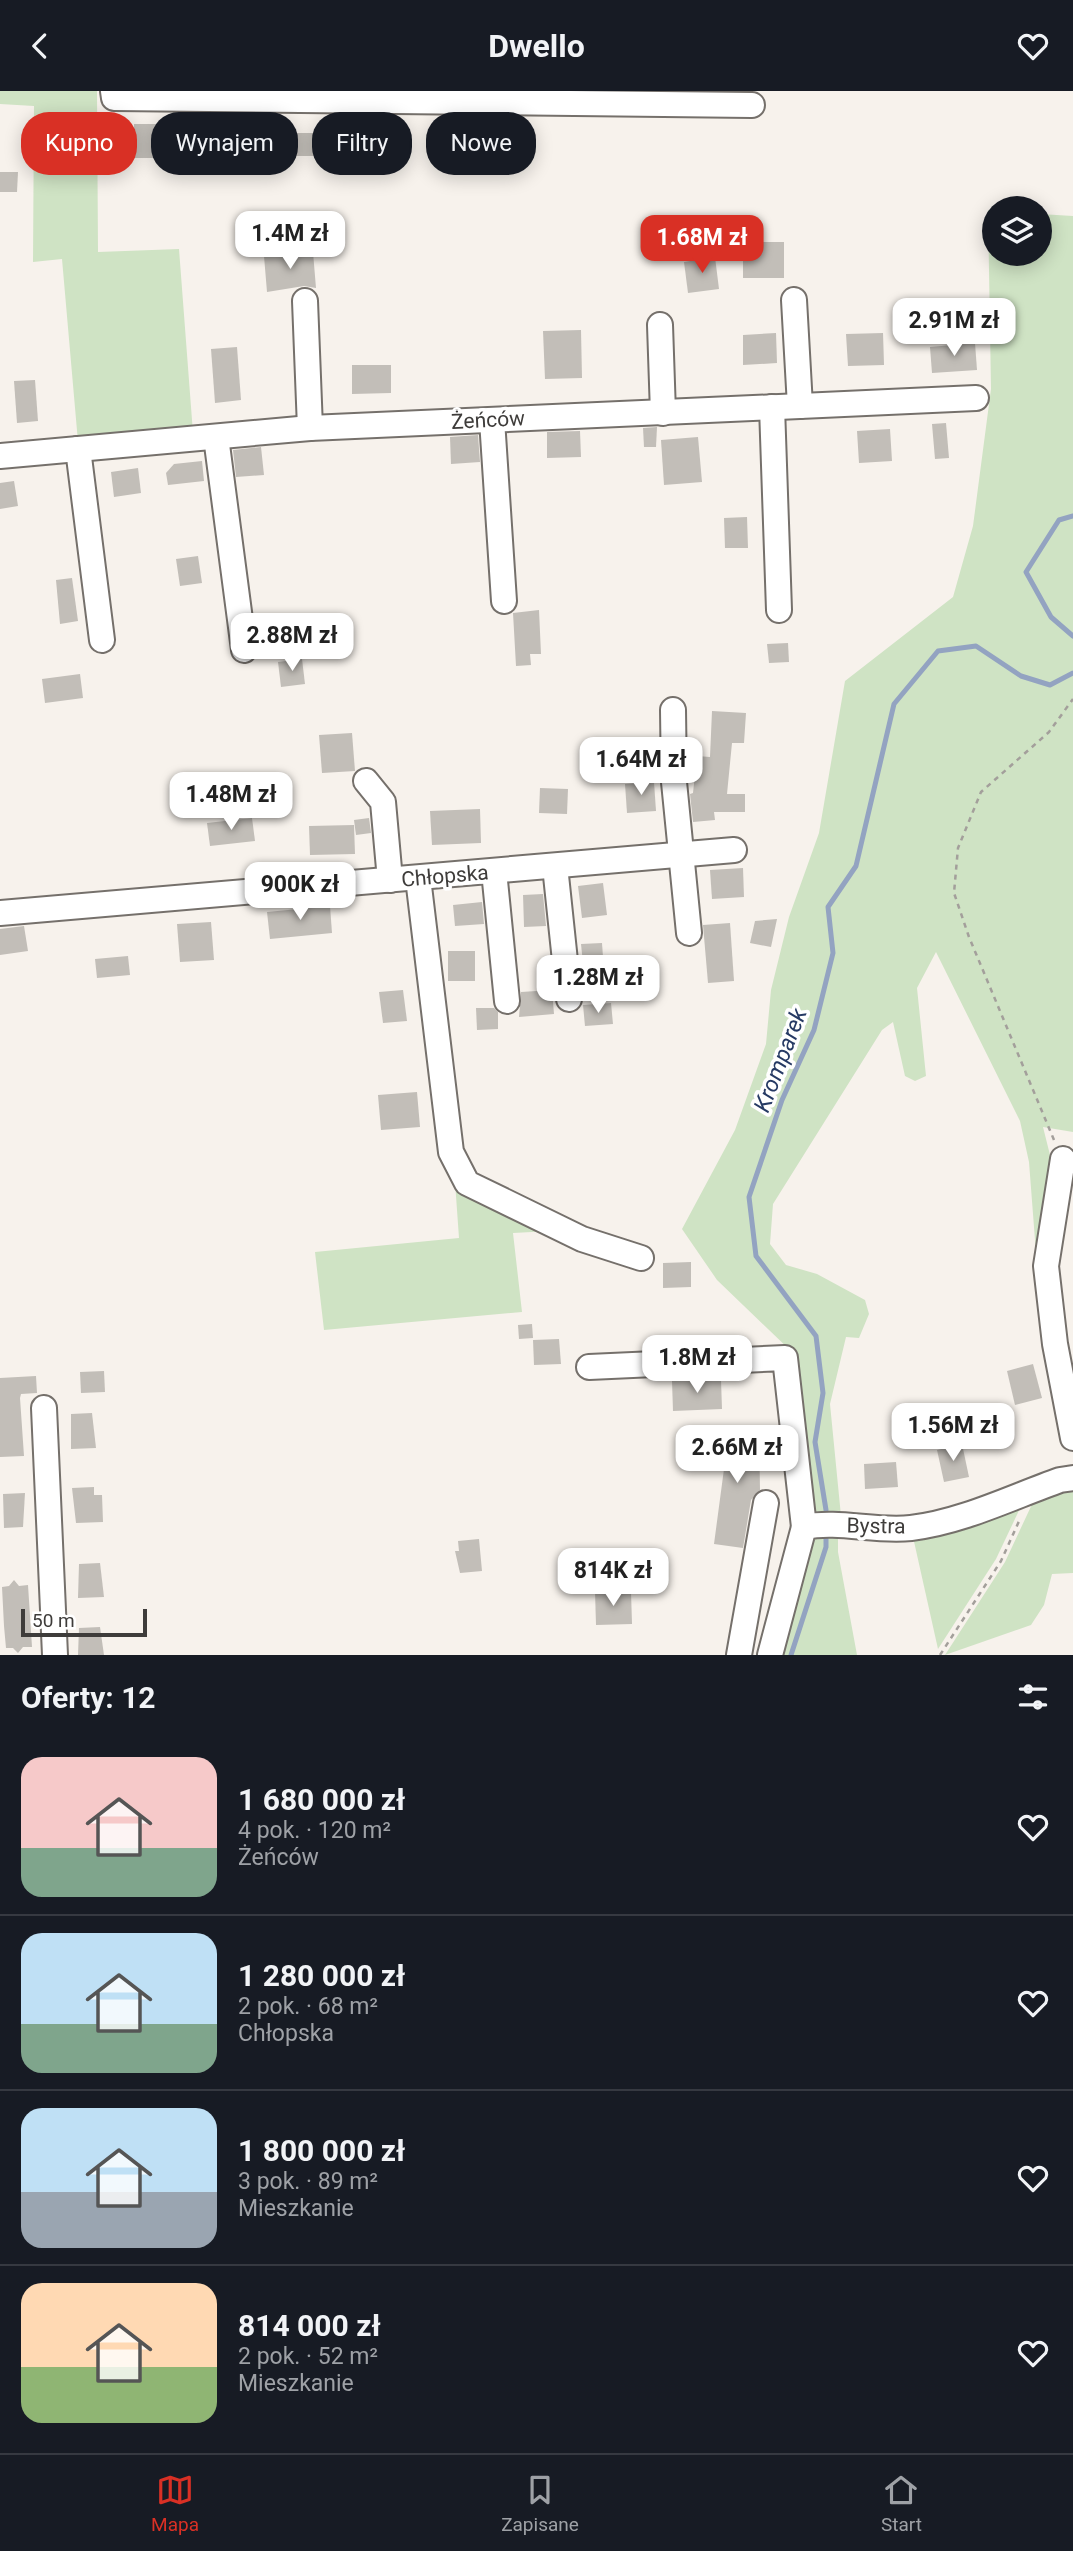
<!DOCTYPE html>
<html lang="pl">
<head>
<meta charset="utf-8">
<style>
	:root { --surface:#171b24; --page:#242831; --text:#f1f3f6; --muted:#9ea1a6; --line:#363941; --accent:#d93025 }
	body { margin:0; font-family:Roboto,sans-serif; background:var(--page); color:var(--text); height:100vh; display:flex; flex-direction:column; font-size:26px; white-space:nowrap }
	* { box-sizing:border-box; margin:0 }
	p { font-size:23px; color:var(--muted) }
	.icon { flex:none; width:38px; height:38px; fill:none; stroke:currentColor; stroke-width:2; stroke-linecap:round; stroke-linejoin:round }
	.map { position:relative; height:1564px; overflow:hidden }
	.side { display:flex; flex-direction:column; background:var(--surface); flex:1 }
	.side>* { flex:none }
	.top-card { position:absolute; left:21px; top:21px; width:700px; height:63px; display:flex; gap:14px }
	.controls { position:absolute; left:982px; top:105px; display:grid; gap:14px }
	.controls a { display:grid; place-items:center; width:70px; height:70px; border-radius:50%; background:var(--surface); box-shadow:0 4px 18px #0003; font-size:35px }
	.scale { position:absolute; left:21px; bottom:18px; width:126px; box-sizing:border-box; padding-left:7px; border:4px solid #3e3c3a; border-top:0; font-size:19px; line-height:24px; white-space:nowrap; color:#3e3c3a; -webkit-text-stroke:5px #fff; paint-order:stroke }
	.price { position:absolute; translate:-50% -60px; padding:0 16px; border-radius:14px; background:#fff; color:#222; font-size:23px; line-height:46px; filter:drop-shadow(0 2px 4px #0008) }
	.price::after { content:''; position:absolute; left:50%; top:42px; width:21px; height:16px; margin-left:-10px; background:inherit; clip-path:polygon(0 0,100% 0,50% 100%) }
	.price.on { background:var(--accent); color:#fff }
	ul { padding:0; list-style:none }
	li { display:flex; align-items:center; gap:21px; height:175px; padding:0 21px }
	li+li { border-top:2px solid var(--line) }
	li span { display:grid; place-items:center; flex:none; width:196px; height:140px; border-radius:21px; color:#555 }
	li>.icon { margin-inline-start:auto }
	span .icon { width:84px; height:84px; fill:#fffc; stroke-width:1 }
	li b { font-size:30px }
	h2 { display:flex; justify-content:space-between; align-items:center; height:84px; padding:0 21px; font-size:30px }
	.tag { padding:0 24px; border-radius:28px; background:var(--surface); box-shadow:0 4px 18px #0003; font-size:24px; line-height:63px }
	.tag.on { background:var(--accent); color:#fff }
	header { display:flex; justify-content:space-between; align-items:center; height:91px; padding:0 21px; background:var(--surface); font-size:32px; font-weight:700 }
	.menu { display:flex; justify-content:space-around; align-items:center; height:98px; border-top:2px solid var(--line); background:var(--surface); font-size:19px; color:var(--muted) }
	.menu a { display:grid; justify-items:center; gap:4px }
	.menu .on { color:var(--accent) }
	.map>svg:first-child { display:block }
</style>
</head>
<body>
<header><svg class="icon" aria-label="back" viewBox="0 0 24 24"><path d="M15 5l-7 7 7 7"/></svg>Dwello<svg class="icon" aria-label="heart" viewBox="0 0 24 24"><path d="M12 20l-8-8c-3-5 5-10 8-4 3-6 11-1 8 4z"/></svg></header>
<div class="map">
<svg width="1073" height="1564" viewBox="0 0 1073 1564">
	<rect width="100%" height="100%" fill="#f7f2ec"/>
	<g fill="#cfe3c4">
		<path d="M0,0H97L98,161L179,158L193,342L78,351L62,168L33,171L34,15L0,13Z"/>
		<path d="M988,119L994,120V163H1040V123L1073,125V1041L1043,1036L1054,1080L1037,1175L1029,1071L1020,1030L936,861L917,897L926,985L915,990L905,985L893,931L882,939L773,1113L770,1153L786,1174L817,1183L865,1209L869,1223L859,1247L846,1246L830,1313L841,1425H813L793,1262L717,1189L682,1138L735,1039L766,953L771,899L789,826L819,742L845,590L953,506L973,435L991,298Z"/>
		<path d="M455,1091L551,1140L513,1142L522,1221L324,1239L315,1161L459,1147Z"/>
		<path d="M1068,1399L1073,1400V1482L1052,1483L1044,1514L1031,1534L945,1564L1005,1471L1034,1409Z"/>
		<path d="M1023,1411L996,1468L938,1558L913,1446Z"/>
		<path d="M838,1444V1461L857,1564H779L809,1445Z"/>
	</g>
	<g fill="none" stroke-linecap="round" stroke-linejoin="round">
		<g stroke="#93a3c1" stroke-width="5">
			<path d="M1073,425L1059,429L1026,481L1051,526L1073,545"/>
			<path d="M826,1419L815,1351L823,1302L816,1245L756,1165L749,1106L782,1009L814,939L833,862L828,816L856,775L894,613L938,560L976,555L1021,585L1050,594L1073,582"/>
			<path d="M791,1564L826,1456V1447"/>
		</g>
	</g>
	<g fill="#c2beb8">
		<path d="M437,30L471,33L470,39H479V56L437,55Z"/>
		<rect x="134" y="33" width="33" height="34"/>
		<rect x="279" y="42" width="37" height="23"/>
		<path d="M0,81H18L17,101H0Z"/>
		<rect x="743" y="151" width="41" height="36"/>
		<path d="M313,161L316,197L304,195L267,201L264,165Z"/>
		<path d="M715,166L719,198L688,202L684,171Z"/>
		<path d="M581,239L582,287L545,288L543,240Z"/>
		<path d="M776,242L777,272L743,274V244Z"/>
		<path d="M883,242L884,274L848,275L846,243Z"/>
		<path d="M975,252L977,279L932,282L930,256Z"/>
		<path d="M237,256L241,309L215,312L211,258Z"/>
		<path d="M352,274H391V302L352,303Z"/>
		<path d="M35,289L38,330L17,332L14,290Z"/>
		<path d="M946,332L949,367L935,368L932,333Z"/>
		<path d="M657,336L656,356H644L643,337Z"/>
		<path d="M890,338L892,370L859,372L857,340Z"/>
		<path d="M580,340L581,366L547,367V341Z"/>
		<path d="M478,344L480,371L451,373L450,346Z"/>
		<path d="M698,346L702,391L664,394L661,349Z"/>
		<path d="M261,356L264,384L236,386L233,359Z"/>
		<path d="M202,370L204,390L168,394L166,382L174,373Z"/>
		<path d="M138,377L141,402L114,406L111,381Z"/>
		<path d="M14,390L18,415L0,418V392Z"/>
		<path d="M747,426L748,457H725L724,427Z"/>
		<path d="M198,465L202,492L180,495L176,468Z"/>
		<path d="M72,487L78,530L60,533L56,489Z"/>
		<path d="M539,519L541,563H530L531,574L516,575L513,522Z"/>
		<path d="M788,552L789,571L769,572L767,553Z"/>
		<path d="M302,568L305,593L281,596L278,571Z"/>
		<path d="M80,583L83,607L45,612L42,588Z"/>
		<path d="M712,620L746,622L744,652H732L727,703H745V721H714L715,729L693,731L690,703L693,702L697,665L710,666Z"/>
		<path d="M352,642L355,680L322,682L319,644Z"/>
		<path d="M654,691L656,720L627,722L625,693Z"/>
		<path d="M540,697L568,698L567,723L539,722Z"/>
		<path d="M480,718L481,752L432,754L430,720Z"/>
		<path d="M252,727L255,750L210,755L207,732Z"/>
		<path d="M369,727L371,742L356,744L354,729Z"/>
		<path d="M354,734L355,763L310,764L309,735Z"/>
		<path d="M743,777L744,806L712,808L710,779Z"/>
		<path d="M603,792L607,824L582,827L578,795Z"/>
		<path d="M543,803L546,835L524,836L523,804Z"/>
		<path d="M482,811L484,833L455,835L453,814Z"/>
		<path d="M330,815L332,842L270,848L267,821Z"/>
		<path d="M777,828L771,856L750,852L755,830Z"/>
		<path d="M211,831L214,869L180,871L177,833Z"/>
		<path d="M730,832L734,890L708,892L703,834Z"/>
		<path d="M24,835L28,860L0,864V838Z"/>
		<path d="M602,852L604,880L584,882L581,853Z"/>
		<rect x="448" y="860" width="27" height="30"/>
		<path d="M128,865L130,884L97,887L95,868Z"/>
		<path d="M403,899L407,930L383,932L379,901Z"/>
		<path d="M552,899L554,923L519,926L521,901Z"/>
		<path d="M611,912L613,933L585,935L583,914Z"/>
		<path d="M476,917H494L498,921V938L477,939Z"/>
		<path d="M417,1001L420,1036L381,1039L378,1004Z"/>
		<path d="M691,1171V1196L663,1197V1172Z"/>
		<path d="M532,1233L533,1247L519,1248L518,1234Z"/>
		<path d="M559,1248L561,1273L534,1274L533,1249Z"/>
		<path d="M1033,1273L1042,1307L1015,1314L1007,1280Z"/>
		<path d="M104,1280L105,1301L81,1302L80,1281Z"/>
		<path d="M36,1285L37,1302L21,1303L20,1307L24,1365L0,1366V1287Z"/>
		<path d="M721,1289L722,1318L673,1320L672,1290Z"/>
		<path d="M92,1322L96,1357L71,1358V1323Z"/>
		<path d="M759,1340L760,1399L751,1409L743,1457L714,1453L724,1378H719V1341Z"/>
		<path d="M962,1353L969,1386L944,1391L937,1359Z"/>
		<path d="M896,1371L898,1396L865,1398L864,1373Z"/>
		<path d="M94,1396V1404H102L103,1431L76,1432L72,1397Z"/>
		<path d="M25,1402L23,1436L4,1437L3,1403Z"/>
		<path d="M479,1448L482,1480L460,1482L455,1460H459L458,1450Z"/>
		<path d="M100,1472L104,1506L78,1507L79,1473Z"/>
		<path d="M14,1489L19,1495L28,1494L32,1556H23L18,1562L13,1557H6L4,1535L2,1496L9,1495Z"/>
		<path d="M595,1500H631L632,1533L596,1534Z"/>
		<path d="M100,1536L104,1564H78L79,1537Z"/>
	</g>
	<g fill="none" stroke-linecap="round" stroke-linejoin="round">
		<g stroke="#75706b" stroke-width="28">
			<g id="minor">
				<path d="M113,0L114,7L752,14"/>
				<path d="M794,209L800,315"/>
				<path d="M305,210L310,337"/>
				<path d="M660,234L663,322"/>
				<path d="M772,316L779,519"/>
				<path d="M492,329L504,510"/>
				<path d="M216,346L244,559"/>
				<path d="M78,358L102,549"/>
				<path d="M0,365L310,337L976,307"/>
				<path d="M673,619L674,691L689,842"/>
				<path d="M366,690L383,711L390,789"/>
				<path d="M555,775L569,908"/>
				<path d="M494,780L507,910"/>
				<path d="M418,787L451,1061L467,1092L582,1148L641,1167"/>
				<path d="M0,822L734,759"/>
				<path d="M1063,1068L1046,1175L1055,1253L1073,1347"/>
				<path d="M589,1276L785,1267L804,1436"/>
				<path d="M44,1317L55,1564"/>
				<path d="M739,1564L766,1412"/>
				<path d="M770,1564L804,1436C839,1429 875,1441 911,1437C962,1431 1012,1406 1060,1389L1073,1387"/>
			</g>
		</g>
		<g stroke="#a39f9b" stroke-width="2.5" stroke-dasharray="5 5" stroke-linecap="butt">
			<path d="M1054,1049L969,846L954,802L958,757L981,701L1049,641L1073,608"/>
			<path d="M940,1564L1001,1470L1020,1428"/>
		</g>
		<use href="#minor" stroke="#fff" stroke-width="24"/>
	</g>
	<g text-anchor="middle" stroke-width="7" stroke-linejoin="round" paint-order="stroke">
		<g font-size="21" fill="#3e3c3a" stroke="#fff">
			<text transform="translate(488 329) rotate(-3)" y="7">Żeńców</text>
			<text transform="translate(445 785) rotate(-5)" y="7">Chłopska</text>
			<text transform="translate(876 1435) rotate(1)" y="7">Bystra</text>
		</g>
		<g font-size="23" font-style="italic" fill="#263a64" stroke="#fff">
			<text transform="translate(780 969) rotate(-69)" y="8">Kromparek</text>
		</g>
	</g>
</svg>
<div class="controls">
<a><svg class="icon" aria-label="layers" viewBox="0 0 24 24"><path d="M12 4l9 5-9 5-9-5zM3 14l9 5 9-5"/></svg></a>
</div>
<div class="scale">50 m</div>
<b class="price" style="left:290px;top:180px">1.4M zł</b>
<b class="price on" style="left:702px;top:184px">1.68M zł</b>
<b class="price" style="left:954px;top:267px">2.91M zł</b>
<b class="price" style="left:292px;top:582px">2.88M zł</b>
<b class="price" style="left:641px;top:706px">1.64M zł</b>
<b class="price" style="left:231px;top:741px">1.48M zł</b>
<b class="price" style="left:300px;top:831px">900K zł</b>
<b class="price" style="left:598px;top:924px">1.28M zł</b>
<b class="price" style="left:697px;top:1304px">1.8M zł</b>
<b class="price" style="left:953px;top:1372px">1.56M zł</b>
<b class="price" style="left:737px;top:1394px">2.66M zł</b>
<b class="price" style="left:613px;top:1517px">814K zł</b>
<div class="top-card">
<a class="tag on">Kupno</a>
<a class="tag">Wynajem</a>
<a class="tag">Filtry</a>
<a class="tag">Nowe</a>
</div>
</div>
<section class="side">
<h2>Oferty: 12<svg class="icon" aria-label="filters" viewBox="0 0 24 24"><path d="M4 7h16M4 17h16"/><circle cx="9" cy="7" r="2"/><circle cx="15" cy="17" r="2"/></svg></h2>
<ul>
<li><span style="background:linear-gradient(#f6c9c9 65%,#7fa58c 0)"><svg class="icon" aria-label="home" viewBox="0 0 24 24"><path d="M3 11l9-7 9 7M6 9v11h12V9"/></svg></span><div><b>1 680 000 zł</b><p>4 pok. · 120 m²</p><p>Żeńców</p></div><svg class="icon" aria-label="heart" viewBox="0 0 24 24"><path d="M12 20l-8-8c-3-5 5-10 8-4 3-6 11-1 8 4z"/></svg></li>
<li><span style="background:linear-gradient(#bfe0f5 65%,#7fa58c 0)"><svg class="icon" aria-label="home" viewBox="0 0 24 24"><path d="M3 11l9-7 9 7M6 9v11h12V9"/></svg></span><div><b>1 280 000 zł</b><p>2 pok. · 68 m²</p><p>Chłopska</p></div><svg class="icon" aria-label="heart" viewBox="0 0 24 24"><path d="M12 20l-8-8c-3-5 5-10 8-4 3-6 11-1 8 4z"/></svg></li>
<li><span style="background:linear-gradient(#bfe0f5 60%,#9aa5b1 0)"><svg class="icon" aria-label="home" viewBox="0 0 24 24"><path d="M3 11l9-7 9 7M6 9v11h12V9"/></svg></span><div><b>1 800 000 zł</b><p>3 pok. · 89 m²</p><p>Mieszkanie</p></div><svg class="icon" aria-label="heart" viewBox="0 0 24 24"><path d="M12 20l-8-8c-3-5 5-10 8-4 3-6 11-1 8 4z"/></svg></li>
<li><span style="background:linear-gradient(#ffd9b3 60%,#8fb573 0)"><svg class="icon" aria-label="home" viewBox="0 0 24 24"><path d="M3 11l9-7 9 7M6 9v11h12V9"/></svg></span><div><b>814 000 zł</b><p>2 pok. · 52 m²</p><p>Mieszkanie</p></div><svg class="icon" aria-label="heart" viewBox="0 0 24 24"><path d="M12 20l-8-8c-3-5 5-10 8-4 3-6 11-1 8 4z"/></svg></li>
</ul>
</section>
<nav class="menu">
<a class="on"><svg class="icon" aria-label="map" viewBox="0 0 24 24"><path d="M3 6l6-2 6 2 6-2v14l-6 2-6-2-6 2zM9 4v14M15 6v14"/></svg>Mapa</a>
<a><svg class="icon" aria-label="saved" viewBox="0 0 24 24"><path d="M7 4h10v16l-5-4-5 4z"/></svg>Zapisane</a>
<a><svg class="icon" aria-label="home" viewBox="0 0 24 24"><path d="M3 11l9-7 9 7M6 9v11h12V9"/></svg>Start</a>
</nav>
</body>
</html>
